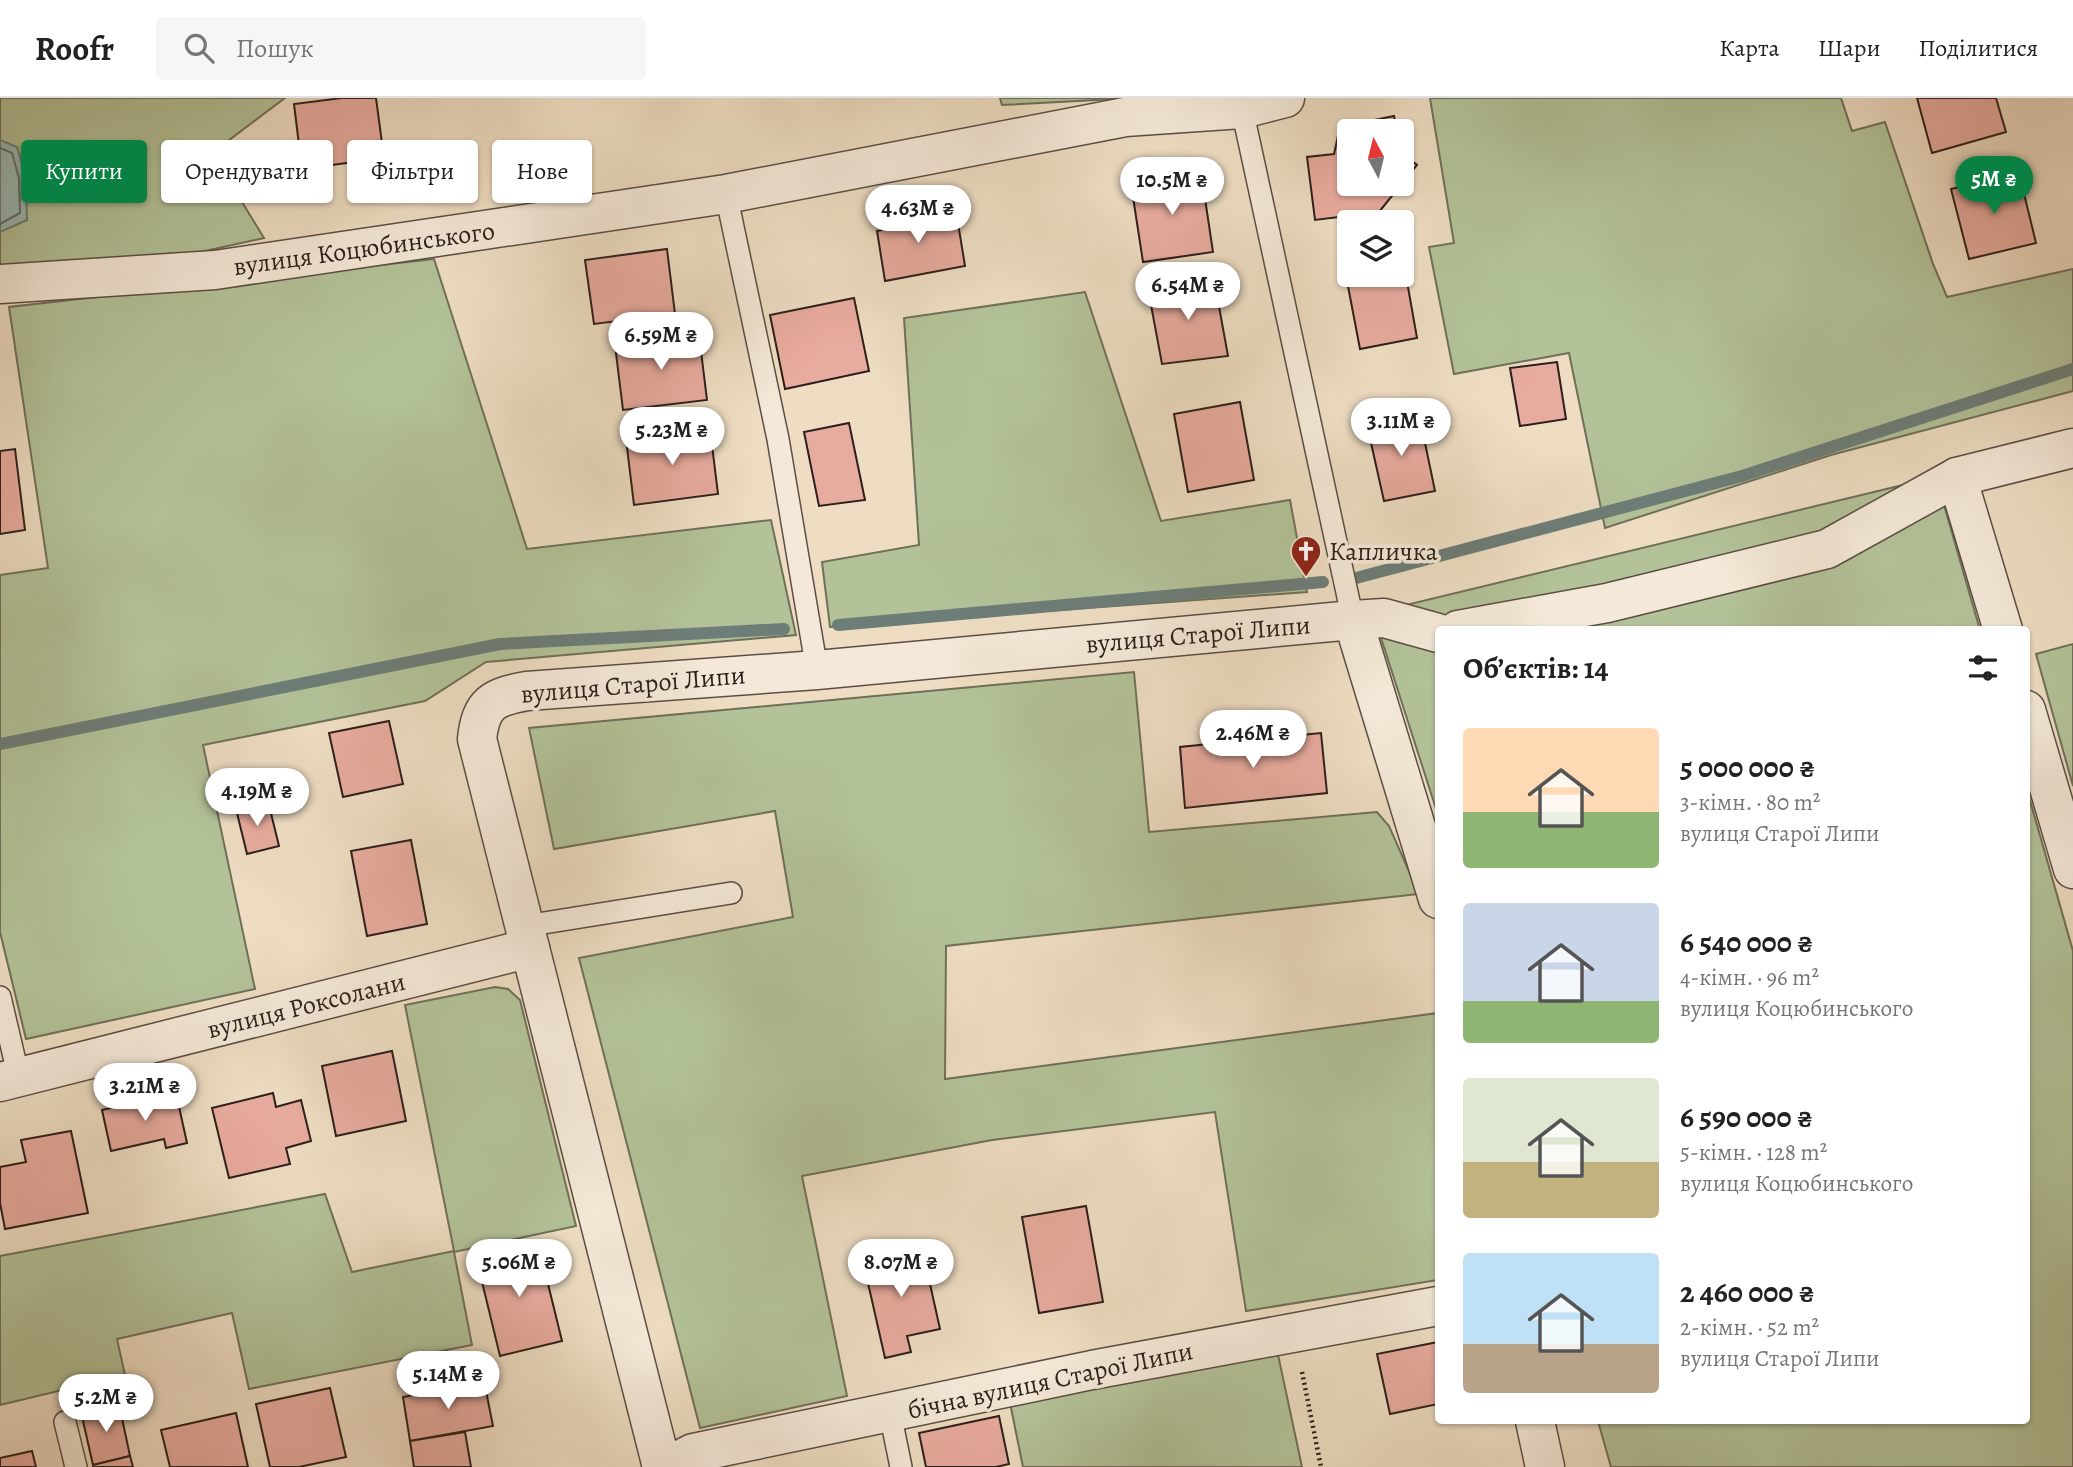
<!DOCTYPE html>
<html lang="uk">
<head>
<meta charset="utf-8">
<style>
	:root { --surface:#fff; --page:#f6f6f6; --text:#222; --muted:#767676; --line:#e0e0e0; --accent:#0b8043 }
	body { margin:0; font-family:Alegreya,serif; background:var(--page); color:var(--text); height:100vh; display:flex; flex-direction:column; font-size:26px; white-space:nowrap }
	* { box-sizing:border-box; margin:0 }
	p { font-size:23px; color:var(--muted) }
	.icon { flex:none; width:38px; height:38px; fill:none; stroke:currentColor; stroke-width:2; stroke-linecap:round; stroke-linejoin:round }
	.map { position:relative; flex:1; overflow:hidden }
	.details { position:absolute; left:1435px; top:528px; width:595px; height:798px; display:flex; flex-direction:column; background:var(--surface); border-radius:7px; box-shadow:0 2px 5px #0004 }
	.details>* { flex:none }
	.guide { position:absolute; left:21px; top:42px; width:665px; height:63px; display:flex; gap:14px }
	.needle { width:46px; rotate:353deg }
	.tools { position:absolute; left:1337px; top:21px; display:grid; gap:14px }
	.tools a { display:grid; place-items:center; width:77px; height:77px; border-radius:7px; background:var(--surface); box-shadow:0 2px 5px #0004; font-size:35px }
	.price { position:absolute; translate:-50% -60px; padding:0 16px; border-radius:24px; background:#fff; color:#222; font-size:23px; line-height:46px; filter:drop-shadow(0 2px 4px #0008) }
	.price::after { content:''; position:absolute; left:50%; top:42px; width:21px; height:16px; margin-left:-10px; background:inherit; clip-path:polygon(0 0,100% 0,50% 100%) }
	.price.selected { background:var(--accent); color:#fff }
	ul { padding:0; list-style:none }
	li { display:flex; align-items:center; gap:21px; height:175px; padding:0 28px }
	li span { display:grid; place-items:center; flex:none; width:196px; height:140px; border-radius:7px; color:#555 }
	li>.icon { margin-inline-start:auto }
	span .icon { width:84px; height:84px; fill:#fffc; stroke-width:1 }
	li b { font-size:30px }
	h2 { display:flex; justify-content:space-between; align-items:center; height:84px; padding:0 28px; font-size:30px }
	.chip { padding:0 24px; border-radius:7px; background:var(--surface); box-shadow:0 2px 5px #0004; font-size:24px; line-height:63px }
	.chip.selected { background:var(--accent); color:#fff }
	header { display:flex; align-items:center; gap:42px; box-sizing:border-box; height:98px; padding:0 35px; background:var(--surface); border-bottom:2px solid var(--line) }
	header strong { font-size:33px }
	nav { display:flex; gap:38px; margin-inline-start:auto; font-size:24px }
	.search { width:490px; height:63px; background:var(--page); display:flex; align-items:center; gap:18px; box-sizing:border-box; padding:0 24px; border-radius:7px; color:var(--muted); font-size:26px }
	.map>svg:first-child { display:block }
</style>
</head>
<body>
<header>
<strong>Roofr</strong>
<div class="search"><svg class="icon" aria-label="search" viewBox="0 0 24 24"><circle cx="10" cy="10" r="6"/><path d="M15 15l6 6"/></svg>Пошук</div>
<nav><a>Карта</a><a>Шари</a><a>Поділитися</a></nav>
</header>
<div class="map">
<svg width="2073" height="1369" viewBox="0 0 2073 1369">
	<rect width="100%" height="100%" fill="#eeddc3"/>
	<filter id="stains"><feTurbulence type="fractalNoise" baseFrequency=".00286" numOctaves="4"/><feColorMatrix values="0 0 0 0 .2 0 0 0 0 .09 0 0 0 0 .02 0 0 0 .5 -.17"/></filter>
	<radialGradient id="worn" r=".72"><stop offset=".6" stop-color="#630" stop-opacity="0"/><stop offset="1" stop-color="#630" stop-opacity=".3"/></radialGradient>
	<g fill="#b3c299" stroke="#70705a" stroke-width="2">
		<path d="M0,0H285L212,55L264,140L196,155L0,169Z"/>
		<path d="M1000,0H1113L1114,1L1002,7Z"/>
		<path d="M1430,0H1841L1852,33L1885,24L1933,166L1947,199L2073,171V293L1831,357L1605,430L1569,255L1454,276L1429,149L1454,145Z"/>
		<path d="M434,161L527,451L771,422L796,537L486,564L425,603L203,647L255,891L26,941L0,834V477L48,470L9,209Z"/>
		<path d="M1085,194L1161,423L1290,402L1307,494L830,529L822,464L919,447L904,220Z"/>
		<path d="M1936,379L1980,532H1438V717L1373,515Z"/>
		<path d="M2073,546V688L2036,556Z"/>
		<path d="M1134,574L1149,734L1377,714L1389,728L1419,796L946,848L945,981L1438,915V1182L1246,1213L1215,1014L992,1042L802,1078L847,1298L700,1330L579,860L793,819L775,713L554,751L529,630Z"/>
		<path d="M2027,692L2073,853V1369H1611L1598,1323H2026Z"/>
		<path d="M495,889L508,891L520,902L576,1128L454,1154L472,1247L249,1291L232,1215L117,1241L125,1277L0,1307V1158L325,1096L352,1174L454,1153L405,907Z"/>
		<path d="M1277,1252L1302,1369H1023L1009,1300Z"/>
	</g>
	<path fill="#99bbb6" stroke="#6d7d78" stroke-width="2" d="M0,42L17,49L26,78L27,122L0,134Z"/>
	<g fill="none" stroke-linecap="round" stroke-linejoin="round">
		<path stroke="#626d68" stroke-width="2" d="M0,50L12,55L19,80L20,115L0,126"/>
		<g stroke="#6d7d78" stroke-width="12">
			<path d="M1356,480L1742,378L2073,271"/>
			<path d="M838,527L1323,484"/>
			<path d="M0,646L500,546L784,531"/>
		</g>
	</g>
	<g fill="#e8ab9f" stroke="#2c1f1a" stroke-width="2">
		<path d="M342,0H376L384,60L302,71L294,6Z"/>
		<path d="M1917,0H1996L2006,34L1932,55Z"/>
		<path d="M1394,18L1397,33H1349V86H1402V55L1417,67L1379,114L1315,122L1307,59L1334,56L1340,29Z"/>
		<path d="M1201,74L1213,154L1143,164L1131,86Z"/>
		<path d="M2019,75L2036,145L1969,161L1951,91Z"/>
		<path d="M914,108L917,126L957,119L965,168L885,183L877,133L886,131L883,113Z"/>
		<path d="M667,151L675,216L594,226L585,162Z"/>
		<path d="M1402,172H1405L1417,240L1360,251L1347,183L1379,177H1402Z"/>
		<path d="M1214,181L1228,258L1162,266L1148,191Z"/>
		<path d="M854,200L869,273L785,291L770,217Z"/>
		<path d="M699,237L707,302L623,312L615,247Z"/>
		<path d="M1557,264L1566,321L1520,328L1510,270Z"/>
		<path d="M1240,304L1254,382L1188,394L1174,316Z"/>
		<path d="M1419,316L1435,393L1384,403L1367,327Z"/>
		<path d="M849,325L865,402L819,408L804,334Z"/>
		<path d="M710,331L718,396L634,407L626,341Z"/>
		<path d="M15,351L25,432L0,436V353Z"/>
		<path d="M389,623L403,686L343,699L329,635Z"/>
		<path d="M1321,635L1327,695L1185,710L1180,649Z"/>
		<path d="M268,703L279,748L247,756L236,711Z"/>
		<path d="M411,742L427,826L367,838L351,753Z"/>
		<path d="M392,953L406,1023L336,1038L322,968Z"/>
		<path d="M176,995L187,1045L166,1050L164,1041L111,1053L102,1012Z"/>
		<path d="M273,995L276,1009L301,1002L311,1043L286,1050L290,1066L229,1080L212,1010Z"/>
		<path d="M71,1033L88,1115L5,1131L0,1105V1069L26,1064L21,1042Z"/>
		<path d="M1086,1108L1103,1204L1039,1215L1022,1119Z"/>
		<path d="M538,1145L562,1243L500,1258L476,1159Z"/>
		<path d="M922,1150L940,1231L907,1238L911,1254L885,1260L863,1163Z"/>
		<path d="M1438,1244V1306L1390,1316L1377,1256Z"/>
		<path d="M484,1283L493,1328L410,1343L403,1299Z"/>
		<path d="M330,1290L346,1359L299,1369H270L256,1306Z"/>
		<path d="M119,1306L130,1358L93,1367L81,1314Z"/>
		<path d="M236,1315L248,1369H170L161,1332Z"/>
		<path d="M999,1318L1009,1366L996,1369H926L919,1335Z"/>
		<path d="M465,1334L471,1369H414L410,1343Z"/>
		<path d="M32,1353L36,1369H0V1360Z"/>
		<path d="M130,1358L133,1369H93V1367Z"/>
	</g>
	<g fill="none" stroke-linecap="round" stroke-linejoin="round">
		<g stroke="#5c4e44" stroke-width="24">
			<g id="service">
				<path d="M1242,11L1353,522"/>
				<path d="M726,96L778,341L817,572"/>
				<path d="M525,828L731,795"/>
				<path d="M0,899L19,980"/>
				<path d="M890,1315L901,1369"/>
				<path d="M65,1324L76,1369"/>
			</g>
		</g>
		<g stroke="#5c4e44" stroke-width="41">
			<g id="minor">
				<path d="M0,186L215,172L726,96L1125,19L1242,11L1285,0"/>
				<path d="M1957,379L2003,532"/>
				<path d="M1353,522L1438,801"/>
				<path d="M1458,532L1607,505L1827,451L1957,379L2073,350"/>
				<path d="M2026,612L2073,771"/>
				<path d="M530,850L477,641C481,605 493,599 527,593L817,572L1353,522L1384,520L1438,535"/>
				<path d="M1535,1323L1545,1369"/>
				<path d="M666,1369L693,1355L1092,1272L1438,1208"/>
			</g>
		</g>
		<g stroke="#5c4e44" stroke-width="41">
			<path id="tertiary" d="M0,984L530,850L662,1369"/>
		</g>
		<path stroke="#2c1f1a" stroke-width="4.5" stroke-dasharray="2 3.5" stroke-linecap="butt" d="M1302,1274L1321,1369"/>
		<use href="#service" stroke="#f4e9d8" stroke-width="21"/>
		<use href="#minor" stroke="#f4e9d8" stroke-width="38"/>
		<use href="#tertiary" stroke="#f4e9d8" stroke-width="38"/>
	</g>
	<defs>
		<g id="church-pin" transform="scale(1.575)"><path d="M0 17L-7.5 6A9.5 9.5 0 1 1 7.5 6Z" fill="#8f2418" stroke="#f4e9d8"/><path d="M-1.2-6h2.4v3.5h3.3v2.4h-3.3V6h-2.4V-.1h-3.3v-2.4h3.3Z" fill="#fff"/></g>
	</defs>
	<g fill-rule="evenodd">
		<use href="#church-pin" x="1306" y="453"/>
	</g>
	<g text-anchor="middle" stroke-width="7" stroke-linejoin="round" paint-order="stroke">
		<g font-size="26" fill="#2c1f1a" stroke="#f4e9d8">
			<text transform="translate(364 150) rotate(-8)" y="9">вулиця Коцюбинського</text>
			<text transform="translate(1198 536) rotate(-5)" y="9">вулиця Старої Липи</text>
			<text transform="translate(633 586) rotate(-5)" y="9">вулиця Старої Липи</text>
			<text transform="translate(306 907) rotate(-14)" y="9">вулиця Роксолани</text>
			<text transform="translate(1050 1282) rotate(-12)" y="9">бічна вулиця Старої Липи</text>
		</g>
		<g font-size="26" fill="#2c1f1a" stroke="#f4e9d8" text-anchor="start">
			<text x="1329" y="462">Капличка</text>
		</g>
	</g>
	<rect width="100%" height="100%" filter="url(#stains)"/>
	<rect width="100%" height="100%" fill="url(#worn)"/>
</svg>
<div class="tools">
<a><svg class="needle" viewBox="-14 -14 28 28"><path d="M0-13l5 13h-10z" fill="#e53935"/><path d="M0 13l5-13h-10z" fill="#767676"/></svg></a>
<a><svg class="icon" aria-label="layers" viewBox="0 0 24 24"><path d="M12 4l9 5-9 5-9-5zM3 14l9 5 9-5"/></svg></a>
</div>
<b class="price selected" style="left:1994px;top:118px">5M ₴</b>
<b class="price" style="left:1172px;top:119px">10.5M ₴</b>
<b class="price" style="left:918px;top:147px">4.63M ₴</b>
<b class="price" style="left:1188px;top:224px">6.54M ₴</b>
<b class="price" style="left:661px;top:274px">6.59M ₴</b>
<b class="price" style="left:1401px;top:360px">3.11M ₴</b>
<b class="price" style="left:672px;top:369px">5.23M ₴</b>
<b class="price" style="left:1253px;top:672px">2.46M ₴</b>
<b class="price" style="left:257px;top:730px">4.19M ₴</b>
<b class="price" style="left:145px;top:1025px">3.21M ₴</b>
<b class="price" style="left:519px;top:1201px">5.06M ₴</b>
<b class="price" style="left:901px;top:1201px">8.07M ₴</b>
<b class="price" style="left:448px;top:1313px">5.14M ₴</b>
<b class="price" style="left:106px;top:1336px">5.2M ₴</b>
<div class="guide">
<a class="chip selected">Купити</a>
<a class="chip">Орендувати</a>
<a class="chip">Фільтри</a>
<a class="chip">Нове</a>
</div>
<section class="details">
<h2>Об’єктів: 14<svg class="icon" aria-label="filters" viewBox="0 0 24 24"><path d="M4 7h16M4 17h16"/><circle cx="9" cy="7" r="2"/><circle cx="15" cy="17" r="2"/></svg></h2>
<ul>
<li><span style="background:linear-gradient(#ffd9b3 60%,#8fb573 0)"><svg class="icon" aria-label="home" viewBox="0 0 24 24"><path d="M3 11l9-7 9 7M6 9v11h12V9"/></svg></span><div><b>5 000 000 ₴</b><p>3-кімн. · 80 m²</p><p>вулиця Старої Липи</p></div></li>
<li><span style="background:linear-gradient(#c9d6e8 70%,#8fb573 0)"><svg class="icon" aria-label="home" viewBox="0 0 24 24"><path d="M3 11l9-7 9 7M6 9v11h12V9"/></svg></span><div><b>6 540 000 ₴</b><p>4-кімн. · 96 m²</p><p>вулиця Коцюбинського</p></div></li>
<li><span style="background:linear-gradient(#dfe7d0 60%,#c2b280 0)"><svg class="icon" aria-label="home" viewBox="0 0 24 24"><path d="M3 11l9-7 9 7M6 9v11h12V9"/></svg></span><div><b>6 590 000 ₴</b><p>5-кімн. · 128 m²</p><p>вулиця Коцюбинського</p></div></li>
<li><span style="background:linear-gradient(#bfe0f5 65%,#b9a48a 0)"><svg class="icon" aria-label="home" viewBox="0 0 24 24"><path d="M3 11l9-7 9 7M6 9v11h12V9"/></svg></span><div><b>2 460 000 ₴</b><p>2-кімн. · 52 m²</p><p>вулиця Старої Липи</p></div></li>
</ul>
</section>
</div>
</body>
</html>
